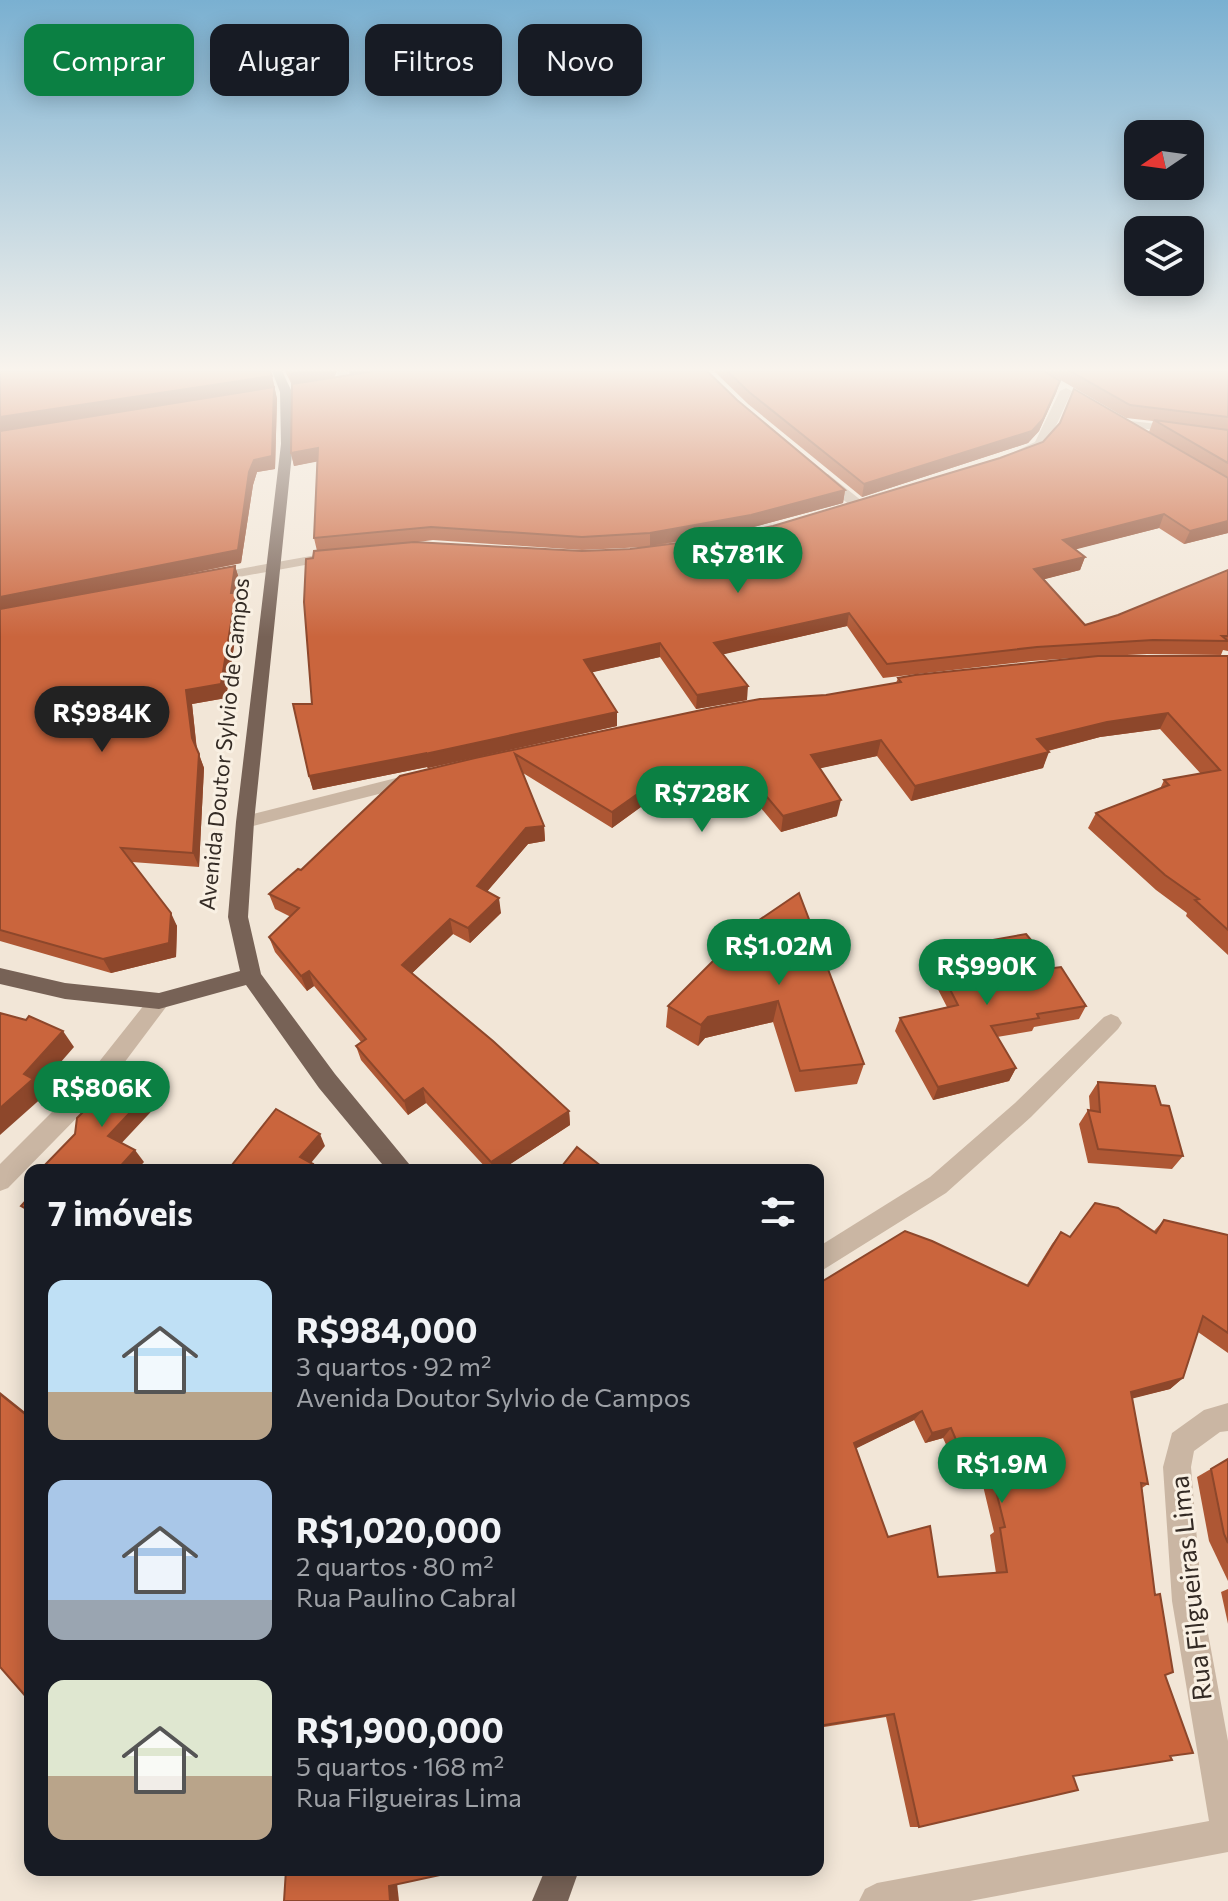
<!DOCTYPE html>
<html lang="pt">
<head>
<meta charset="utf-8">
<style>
	:root { --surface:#171b24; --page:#242831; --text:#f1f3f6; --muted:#9ea1a6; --accent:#0b8043 }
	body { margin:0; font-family:Commissioner,sans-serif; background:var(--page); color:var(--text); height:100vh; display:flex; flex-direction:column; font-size:30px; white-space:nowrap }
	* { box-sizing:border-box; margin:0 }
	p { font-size:26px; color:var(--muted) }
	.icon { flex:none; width:44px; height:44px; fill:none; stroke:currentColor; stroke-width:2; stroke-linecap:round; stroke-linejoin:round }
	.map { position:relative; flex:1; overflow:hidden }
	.sheet { position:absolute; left:24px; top:1164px; width:800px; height:712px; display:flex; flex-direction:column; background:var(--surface); border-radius:16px; box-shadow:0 4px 20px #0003 }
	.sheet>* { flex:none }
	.top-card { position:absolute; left:24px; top:24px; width:800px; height:72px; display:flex; gap:16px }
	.needle { width:52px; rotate:257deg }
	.buttons { position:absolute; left:1124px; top:120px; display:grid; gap:16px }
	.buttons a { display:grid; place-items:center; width:80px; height:80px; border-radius:16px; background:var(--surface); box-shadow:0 4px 20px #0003; font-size:40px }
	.price { position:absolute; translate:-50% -68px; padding:0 18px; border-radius:28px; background:var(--accent); color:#fff; font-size:26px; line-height:52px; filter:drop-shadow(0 2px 4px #0008) }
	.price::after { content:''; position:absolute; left:50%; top:48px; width:24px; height:18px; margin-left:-12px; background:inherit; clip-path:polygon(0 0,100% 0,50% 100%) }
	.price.current { background:#222; color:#fff }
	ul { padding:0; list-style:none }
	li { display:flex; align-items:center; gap:24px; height:200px; padding:0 24px }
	li span { display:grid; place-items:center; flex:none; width:224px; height:160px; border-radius:16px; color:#555 }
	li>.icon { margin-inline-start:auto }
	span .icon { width:96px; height:96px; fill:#fffc; stroke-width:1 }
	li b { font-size:34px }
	h2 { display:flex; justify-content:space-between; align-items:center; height:96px; padding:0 24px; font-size:34px }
	.pill { padding:0 28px; border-radius:16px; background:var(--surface); box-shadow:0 4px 20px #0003; font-size:28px; line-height:72px }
	.pill.current { background:var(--accent); color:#fff }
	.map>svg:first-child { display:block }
</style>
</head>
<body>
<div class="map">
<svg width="1228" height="1901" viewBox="0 0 1228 1901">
	<rect width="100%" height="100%" fill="#f2e6d7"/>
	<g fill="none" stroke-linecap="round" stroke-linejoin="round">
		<g fill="#cab6a3" fill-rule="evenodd">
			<path d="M338,371H348L345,385L336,383Z"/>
			<path d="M1066,388L1072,391C1059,416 1048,460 1014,458V452L1035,442L1060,391Z"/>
			<path d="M1122,420L1228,432V440L1118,425L1116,423Z"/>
			<path d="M820,474H828L862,501V507H852L820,480Z"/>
			<path d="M333,552L338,553V559L211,582L204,578L211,574Z"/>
			<path d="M416,773L422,775L425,779L422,783L245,828L236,822L245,816Z"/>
			<path d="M159,993L166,995L169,1001L166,1007L103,1091L8,1188L0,1191V1164L87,1077L152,995Z"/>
			<path d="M1111,1014L1118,1017L1122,1023L1118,1029L1031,1117L946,1193L818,1273V1247L930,1177L1015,1103L1104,1017Z"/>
			<path d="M1228,1403V1431L1220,1432L1194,1451L1191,1467L1202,1601L1228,1741V1852L970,1901H859L865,1889L877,1883L1209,1821L1172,1601L1163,1467L1172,1433L1204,1410Z"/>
		</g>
		<g fill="#776256" fill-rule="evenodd">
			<path d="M272,371H282L292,392L293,444L254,822L248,917L261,974L335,1074L414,1170H387L319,1088L246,985L159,1009L65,999L0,984V968L65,983L159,993L240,971L228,917L236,822L281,444L280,392Z"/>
			<path d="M545,1870H579L568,1901H532Z"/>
		</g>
	</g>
	<g fill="#ae5734" fill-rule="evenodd">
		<path d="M285,371H337L334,377L737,400L845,490L843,503L750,528L655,546L710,539L773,526L1149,432L1153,421L1126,418L1045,371H1228V533L1184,544L1159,528L1075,549L1085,557L1080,570L1044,579L1085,625L1118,615L1228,570V651L1223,650L1221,655L1147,654L1107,656H1228V955L1186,916L1187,913L1156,890L1088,828L1096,813L1160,789L1164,780L1201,774L1160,729L1100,737L1048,751L1043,768L911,801L877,756L820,768L837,816L781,832L755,801L750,803L730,784L680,815L656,796L612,828L523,773L544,826L545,841L528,844L487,891L501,913L470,943L453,934L412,973L569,1111L570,1125L501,1170H488L426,1103L408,1115L361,1060L356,1046L361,1042L314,986L307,991L275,952L269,937L291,917L275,909L269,894L301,870L400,776L826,695L896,683L898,678L1088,657L1032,661L883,678L847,626L723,654L747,700L696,709L660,657L592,672L617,712V726L428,768L427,767L313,790L309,776L312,704L313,558L317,551L314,538L317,461L294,466L291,453L292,385ZM433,540L582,550L646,547L630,549L582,551L418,542Z"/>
		<path d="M714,371H1044L1060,381L1056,393L1039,431L1028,443L862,497L748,404Z"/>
		<path d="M272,376L277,399L275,469L257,472L253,485L241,563L168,578L235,566L239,579L237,597L240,607L226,698L192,704L197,750L204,768L199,867L132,862L177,926L176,957L111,973L0,941V431Z"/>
		<path d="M743,931L864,1064L857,1084L795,1092L773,1022L705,1038L698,1046L666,1027L668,1006Z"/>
		<path d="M976,943L1086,1006L1079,1019L1034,1027L1032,1031L997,1037L1016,1068L1009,1081L933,1100L895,1031L900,1018L947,1007L929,972L934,958L973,950Z"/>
		<path d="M1098,1082L1161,1105L1183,1156L1172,1169L1088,1163L1079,1124L1088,1110H1090L1089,1096Z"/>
		<path d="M1164,1220L1228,1235V1353L1198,1332L1183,1378L1170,1389L1132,1398L1148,1484L1142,1488L1165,1675L1170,1756L1073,1776L919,1827H910L886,1717L818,1728V1284L1026,1286L1052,1244L1061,1232L1069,1237L1154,1231ZM914,1420L925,1443L943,1438L949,1451L975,1452L994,1532L990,1535L996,1573L938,1577L888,1537L856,1448Z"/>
		<path d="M1228,1459V1581L1209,1541L1197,1477Z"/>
		<path d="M1228,1589V1624L1221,1592Z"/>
	</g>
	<g fill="#8d472b">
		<path d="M302,371H337L334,378L292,385L289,373Z"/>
		<path d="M349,371H387L350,376Z"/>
		<path d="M272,376L277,399L275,469L257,472L253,485L241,563L0,612V417Z"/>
		<path d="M1060,381L1056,393L1039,431L1028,443L862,497L864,484Z"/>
		<path d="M318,448L320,461L294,466L291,453Z"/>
		<path d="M845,490L843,503L750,528L650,546V533Z"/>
		<path d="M1164,514L1159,528L1058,554L1063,540Z"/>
		<path d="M1228,521V533L1184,544L1190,531Z"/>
		<path d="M1085,557L1080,570L1030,583L1034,569Z"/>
		<path d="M235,566L239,579L237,597L240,607L226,698L192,704L197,752L192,738L186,690L231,593Z"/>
		<path d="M849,613L847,626L712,657L714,643Z"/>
		<path d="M660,643V657L585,674L584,660Z"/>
		<path d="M748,686L747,700L696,709L697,695Z"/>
		<path d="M617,712V726L428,768L427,767L313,790L309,776Z"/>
		<path d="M1168,713L1160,729L1100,737L1031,755L1037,739L1107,722Z"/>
		<path d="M881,740L877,756L808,771L811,755Z"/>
		<path d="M1049,752L1043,768L911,801L915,786Z"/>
		<path d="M199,754L204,768L199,867L193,853Z"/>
		<path d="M732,769L730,784L680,815L681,799Z"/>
		<path d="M656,781V796L612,828V812Z"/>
		<path d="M757,785L755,801L750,803L752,787Z"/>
		<path d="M841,800L837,816L781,832L783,816Z"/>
		<path d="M544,826L545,841L528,844L479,901L477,886L526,828Z"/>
		<path d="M499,898L501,913L470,943L468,928Z"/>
		<path d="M171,913L177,926L176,957L111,973L103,959Z"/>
		<path d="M450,919L453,934L405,980L402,965Z"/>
		<path d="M309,971L314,986L307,991L301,976Z"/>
		<path d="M778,1001L773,1022L705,1038L698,1046L701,1025L708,1017Z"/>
		<path d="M63,1031L74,1047L39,1087L45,1095L0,1135V1108L24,1074Z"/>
		<path d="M1016,1068L1009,1081L933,1100L938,1087Z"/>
		<path d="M154,1087L162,1100L117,1148L108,1136Z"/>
		<path d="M423,1088L426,1103L408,1115L404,1101Z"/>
		<path d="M569,1111L570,1125L501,1170H492L491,1162Z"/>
		<path d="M320,1134L325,1146L306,1169L300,1157Z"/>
		<path d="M135,1150L144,1162L137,1170H117Z"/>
		<path d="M1183,1378L1170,1389L1119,1402L1131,1392Z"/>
		<path d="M0,1392L30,1416V1418L0,1394Z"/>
		<path d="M922,1411L914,1420L849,1452L854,1443Z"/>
		<path d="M951,1428L943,1438L925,1443L932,1433Z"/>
		<path d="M397,1883L399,1901H390L389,1886Z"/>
	</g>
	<g fill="#ca653d" stroke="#8d472b" stroke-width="2" fill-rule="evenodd">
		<path d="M0,371H270L272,376L0,417Z"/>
		<path d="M375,371H707L737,400L845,490L751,515L650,533L582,537L431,527L314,538L318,448L291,453L292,384Z"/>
		<path d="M727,371H1044L1060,381L1043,419L1032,431L864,484L749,392Z"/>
		<path d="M1070,371H1228V417L1130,405Z"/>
		<path d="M274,387L272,456L254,460L249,472L238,550L0,597V431Z"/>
		<path d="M1074,389L1228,478V521L1190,531L1164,514L1063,540L1085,557L1034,569L1085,625L1118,615L1228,570V636H1222L1228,641L1153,640L1037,647L887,664L849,613L714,643L748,686L697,695L660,643L584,660L617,712L425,754L427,753L309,776L293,704H312L304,602L306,559L313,558L314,551L414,542L582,551L630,549L710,539L773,526L1000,458L1043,442L1060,423Z"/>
		<path d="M1154,420L1228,430V463Z"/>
		<path d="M235,566L231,593H236L221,684L186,690L192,738L199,754L193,853L121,848L171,913L169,943L103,959L0,930V609Z"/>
		<path d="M1098,656H1228V930L1195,900L1199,899L1165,875L1096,813L1169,785L1164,780L1220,770L1168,713L1107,722L1037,739L1049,752L915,786L881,740L811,755L841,800L783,816L757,785L752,787L732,769L681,799L656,781L612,812L515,754L544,826L526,828L477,886L499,898L468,928L450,919L402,965L493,1041L569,1111L491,1162L423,1088L404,1101L356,1046L366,1039L309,971L301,976L269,937L299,908L269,894L298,869L301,870L400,776L475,758L711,708L760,699L826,695L901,682L898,678L915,675Z"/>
		<path d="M799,893L864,1064L800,1071L778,1001L708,1017L701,1025L668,1006L743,931Z"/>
		<path d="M1026,934L1054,968L1061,967L1086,1006L1037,1014L1039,1018L991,1026L1016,1068L938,1087L900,1018L958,1005L934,958L979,949L976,943Z"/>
		<path d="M0,1013L26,1020L29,1016L63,1031L24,1074L33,1079L0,1108Z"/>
		<path d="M125,1070L154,1087L108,1136L135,1150L117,1170H40L75,1134L77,1118Z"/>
		<path d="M1098,1082L1155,1086L1161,1105L1169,1106L1183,1156L1098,1149L1088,1110L1100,1112Z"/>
		<path d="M276,1109L320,1134L300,1157L313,1164L310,1170H228Z"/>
		<path d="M577,1147L606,1170H559Z"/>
		<path d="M30,1196V1211L21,1206Z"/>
		<path d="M1095,1203L1118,1208L1156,1233L1164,1220L1228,1235V1333L1203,1316L1183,1378L1131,1392L1148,1484L1141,1483L1155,1595L1160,1594L1173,1672L1165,1675L1193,1753L1170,1756L1172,1760L1073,1776L1078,1790L919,1827L894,1714L818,1726V1284L905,1231L932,1241L1028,1286L1061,1232L1070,1237ZM922,1411L932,1433L951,1428L957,1442L984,1443L1005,1527L1000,1528L1007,1572L938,1577L930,1526L888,1537L854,1443Z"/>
		<path d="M0,1394L30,1418V1696L28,1699L0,1667Z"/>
		<path d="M1228,1459V1543L1224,1534L1211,1469Z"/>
		<path d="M286,1870H463L389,1886L390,1901H284Z"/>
	</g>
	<linearGradient id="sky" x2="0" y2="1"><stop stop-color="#7ab0d1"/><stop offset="0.58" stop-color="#f9f4ed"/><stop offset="1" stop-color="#f9f4ed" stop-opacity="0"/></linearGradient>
	<rect width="1228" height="637" fill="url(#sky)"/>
	<g text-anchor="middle" stroke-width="6" stroke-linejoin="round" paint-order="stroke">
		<g font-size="22" fill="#342b25" stroke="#f9f0e3">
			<text transform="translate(224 744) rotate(-84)" y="8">Avenida Doutor Sylvio de Campos</text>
		</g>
		<g font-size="26" fill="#342b25" stroke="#f9f0e3">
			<text transform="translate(1191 1588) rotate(-96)" y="9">Rua Filgueiras Lima</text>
		</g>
	</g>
</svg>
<div class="buttons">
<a><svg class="needle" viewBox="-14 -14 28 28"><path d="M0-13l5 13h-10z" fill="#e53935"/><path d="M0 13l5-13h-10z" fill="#9ea1a6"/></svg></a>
<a><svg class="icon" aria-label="layers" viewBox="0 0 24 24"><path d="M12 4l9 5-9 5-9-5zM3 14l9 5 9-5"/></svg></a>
</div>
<b class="price" style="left:738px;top:595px">R$781K</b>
<b class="price current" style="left:102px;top:754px">R$984K</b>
<b class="price" style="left:702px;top:834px">R$728K</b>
<b class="price" style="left:779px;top:987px">R$1.02M</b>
<b class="price" style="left:987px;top:1007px">R$990K</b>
<b class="price" style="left:102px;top:1129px">R$806K</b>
<b class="price" style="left:1002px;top:1505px">R$1.9M</b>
<div class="top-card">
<a class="pill current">Comprar</a>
<a class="pill">Alugar</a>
<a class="pill">Filtros</a>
<a class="pill">Novo</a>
</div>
<section class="sheet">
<h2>7 imóveis<svg class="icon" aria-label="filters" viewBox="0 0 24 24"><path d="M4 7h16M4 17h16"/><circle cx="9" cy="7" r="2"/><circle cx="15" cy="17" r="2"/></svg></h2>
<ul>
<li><span style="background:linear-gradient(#bfe0f5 70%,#b9a48a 0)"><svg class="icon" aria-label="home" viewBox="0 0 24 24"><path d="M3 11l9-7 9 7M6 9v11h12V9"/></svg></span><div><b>R$984,000</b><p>3 quartos · 92 m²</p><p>Avenida Doutor Sylvio de Campos</p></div></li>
<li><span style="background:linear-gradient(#a9c7e8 75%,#9aa5b1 0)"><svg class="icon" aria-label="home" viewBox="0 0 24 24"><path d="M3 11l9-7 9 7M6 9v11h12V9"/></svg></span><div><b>R$1,020,000</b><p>2 quartos · 80 m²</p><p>Rua Paulino Cabral</p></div></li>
<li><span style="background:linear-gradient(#dfe7d0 60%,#b9a48a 0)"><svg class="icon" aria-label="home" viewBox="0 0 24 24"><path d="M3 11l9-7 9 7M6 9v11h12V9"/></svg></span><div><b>R$1,900,000</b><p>5 quartos · 168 m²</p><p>Rua Filgueiras Lima</p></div></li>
</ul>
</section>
</div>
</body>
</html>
